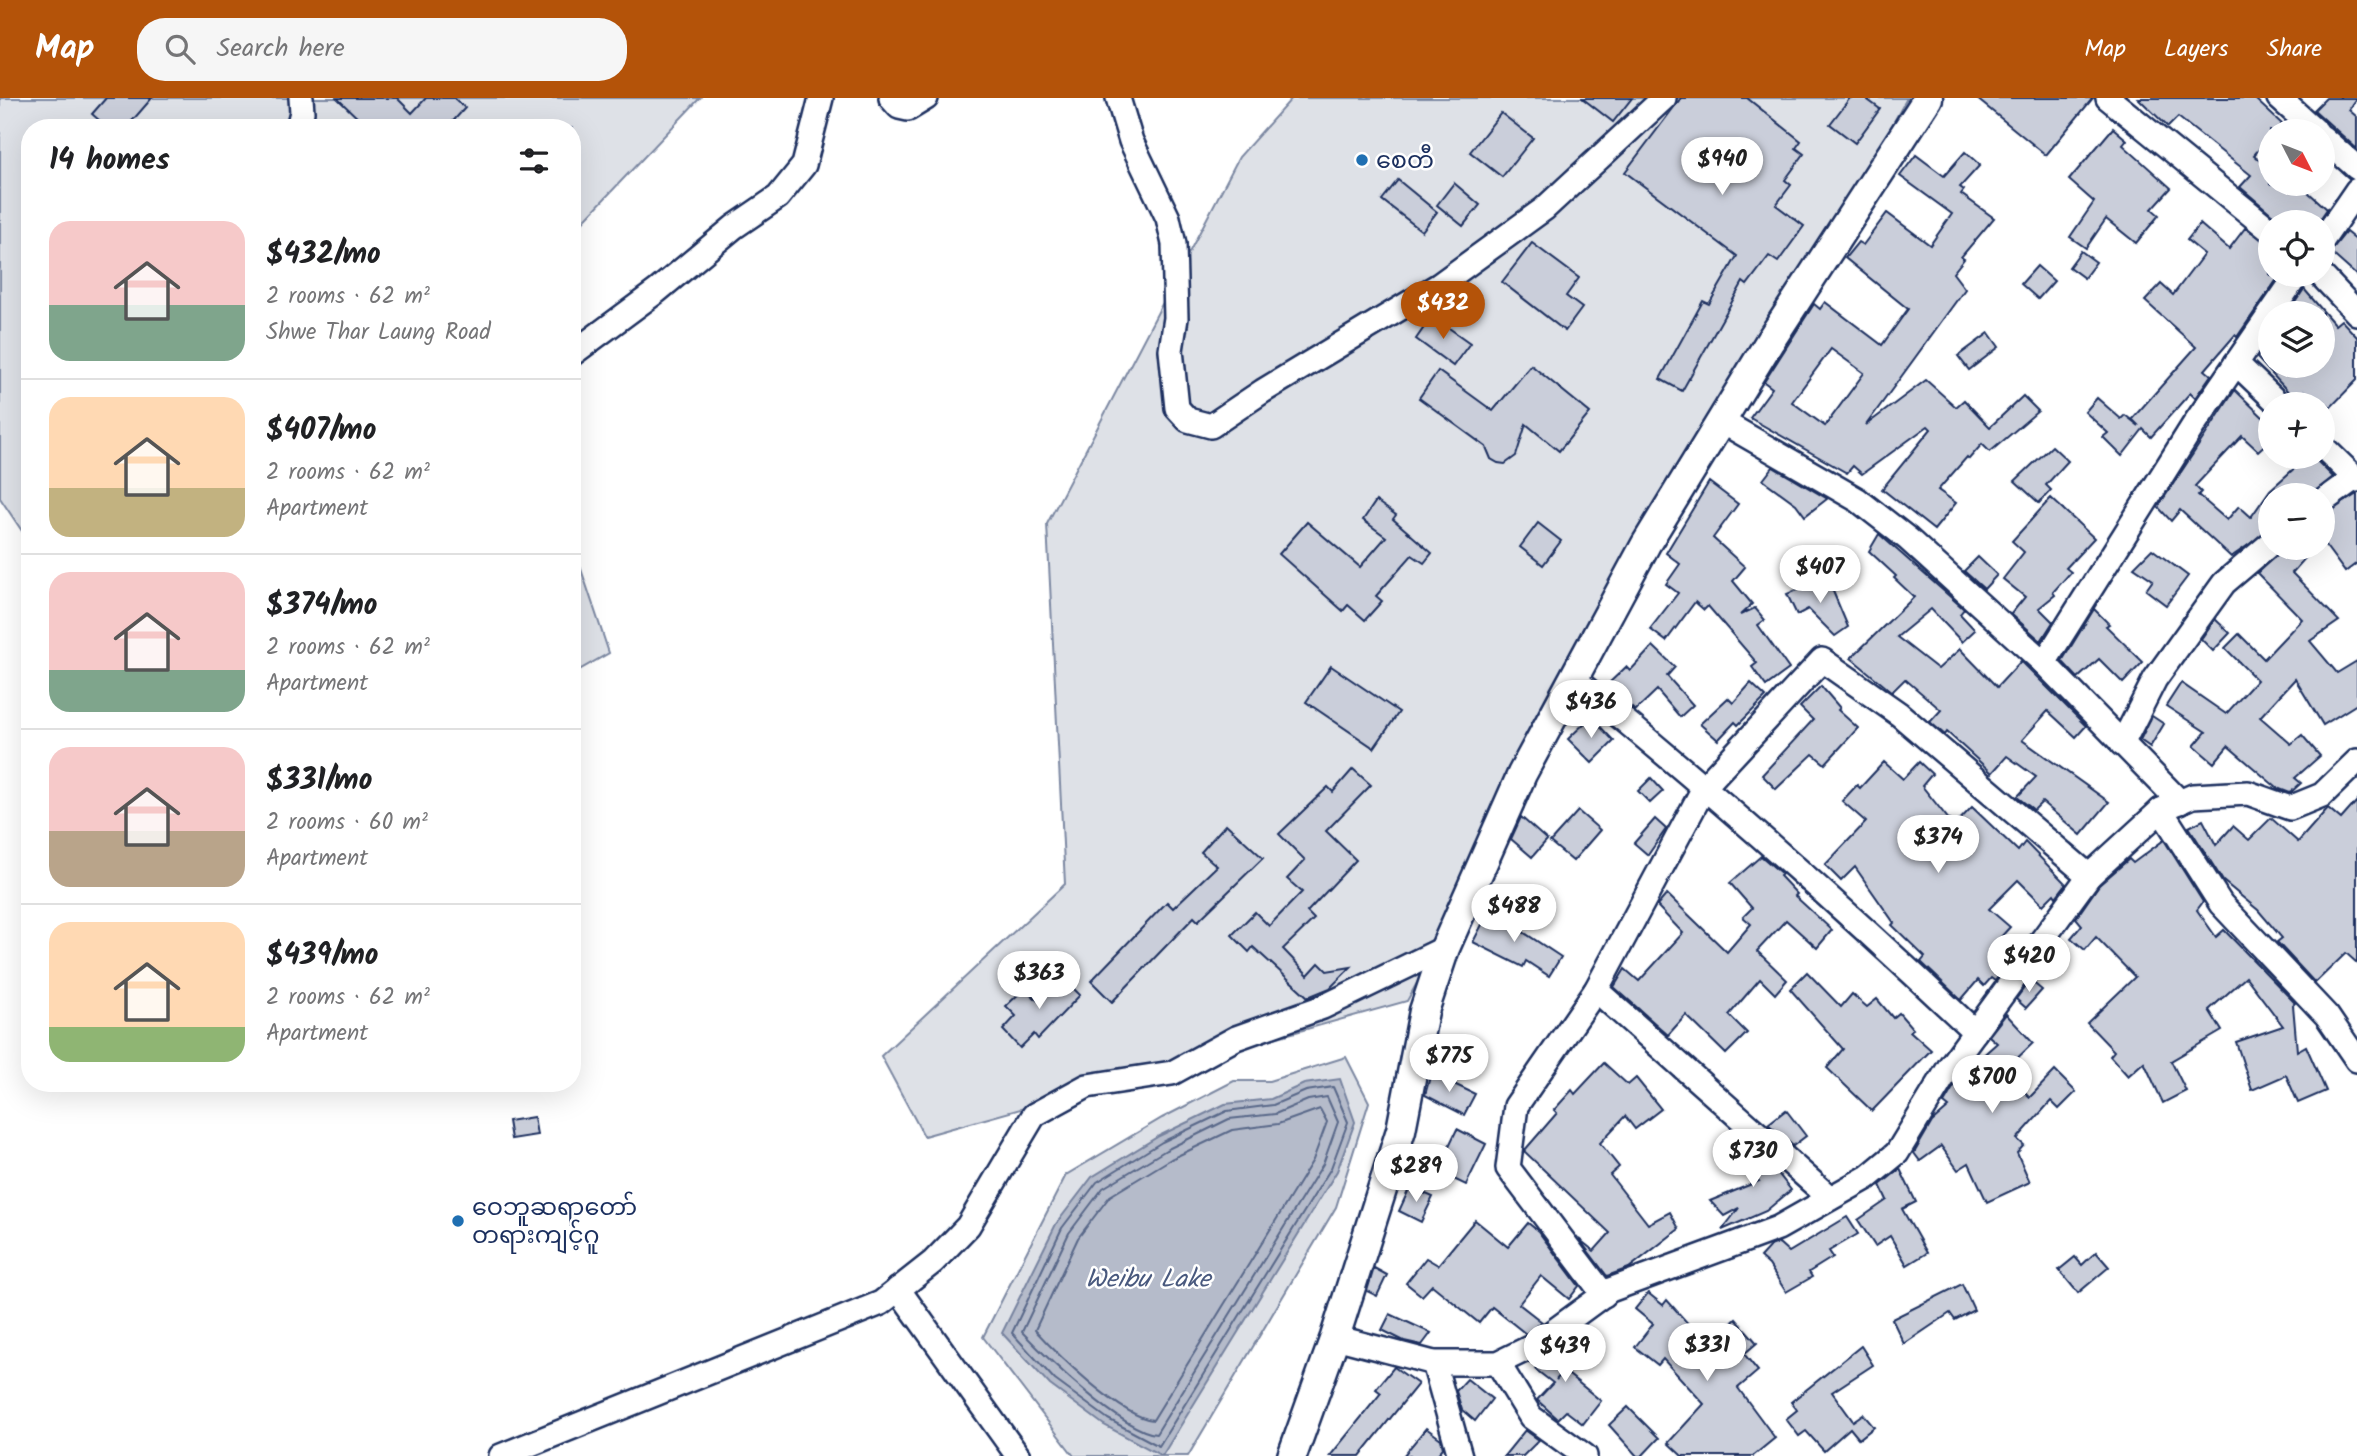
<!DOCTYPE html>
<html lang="en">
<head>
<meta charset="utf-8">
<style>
	:root { --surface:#fff; --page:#f6f6f6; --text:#202124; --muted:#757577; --line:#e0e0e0; --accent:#b45309 }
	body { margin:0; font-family:Kalam,"Noto Sans Myanmar",sans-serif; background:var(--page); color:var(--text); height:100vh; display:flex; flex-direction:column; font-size:26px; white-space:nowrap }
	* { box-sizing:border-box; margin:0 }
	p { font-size:23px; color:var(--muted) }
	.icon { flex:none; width:38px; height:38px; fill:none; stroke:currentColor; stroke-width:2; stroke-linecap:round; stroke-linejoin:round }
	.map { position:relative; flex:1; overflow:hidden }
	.drawer { position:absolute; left:21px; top:21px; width:560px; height:973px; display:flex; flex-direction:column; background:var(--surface); border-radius:28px; box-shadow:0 7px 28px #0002 }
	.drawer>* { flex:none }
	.needle { width:46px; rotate:132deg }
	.fabs { position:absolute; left:2258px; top:21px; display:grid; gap:14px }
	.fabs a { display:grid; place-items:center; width:77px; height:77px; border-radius:50%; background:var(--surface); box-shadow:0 7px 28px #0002; font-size:35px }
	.price { position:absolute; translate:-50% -60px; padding:0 16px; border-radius:24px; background:#fff; color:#222; font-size:23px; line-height:46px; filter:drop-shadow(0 2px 4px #0008) }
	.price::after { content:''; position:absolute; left:50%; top:42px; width:21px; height:16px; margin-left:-10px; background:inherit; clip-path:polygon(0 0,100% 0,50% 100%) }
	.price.on { background:var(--accent); color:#fff }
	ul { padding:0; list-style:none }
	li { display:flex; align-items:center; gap:21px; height:175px; padding:0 28px }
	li+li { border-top:2px solid var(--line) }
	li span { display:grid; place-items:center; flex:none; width:196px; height:140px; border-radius:21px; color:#555 }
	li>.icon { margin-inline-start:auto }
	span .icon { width:84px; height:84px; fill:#fffc; stroke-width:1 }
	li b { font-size:30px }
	h2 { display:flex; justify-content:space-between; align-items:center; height:84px; padding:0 28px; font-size:30px }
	header { display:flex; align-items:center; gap:42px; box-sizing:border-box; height:98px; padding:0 35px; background:var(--accent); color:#fff }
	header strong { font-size:33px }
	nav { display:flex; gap:38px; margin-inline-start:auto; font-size:24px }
	.search { width:490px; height:63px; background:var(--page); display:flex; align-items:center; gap:18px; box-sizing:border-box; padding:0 24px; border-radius:28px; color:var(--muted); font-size:26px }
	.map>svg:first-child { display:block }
</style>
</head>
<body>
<header>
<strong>Map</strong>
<div class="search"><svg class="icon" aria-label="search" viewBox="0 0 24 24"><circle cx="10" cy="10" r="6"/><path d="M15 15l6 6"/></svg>Search here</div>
<nav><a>Map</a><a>Layers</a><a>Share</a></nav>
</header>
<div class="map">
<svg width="2357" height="1358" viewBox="0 0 2357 1358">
	<rect width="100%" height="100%" fill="#fff"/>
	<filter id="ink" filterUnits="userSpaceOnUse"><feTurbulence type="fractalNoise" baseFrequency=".0143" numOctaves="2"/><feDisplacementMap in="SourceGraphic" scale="14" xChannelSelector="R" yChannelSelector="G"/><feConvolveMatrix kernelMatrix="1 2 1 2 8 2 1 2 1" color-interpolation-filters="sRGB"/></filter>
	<g filter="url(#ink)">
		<g fill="#dee1e7" stroke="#7c88a2" stroke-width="2">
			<path d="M0,0H700L572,135V30H30V445L0,400Z"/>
			<path d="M1292,0H1907L1407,903L924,1038L881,958L1065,786L1047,426L1239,59Z"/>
			<path d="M572,444L609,555L572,576Z"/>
			<path d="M1346,959L1369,1004L1336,1109L1188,1358H1074L983,1239L1066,1077L1162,1020L1234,983H1269Z"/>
		</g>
		<path fill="#b5bbca" stroke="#77839f" stroke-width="2" d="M1340,981L1355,1024L1337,1073L1162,1358L1104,1327L1050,1287L1002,1235L1056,1126L1092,1079L1159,1038L1225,1006L1271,1001L1304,986Z"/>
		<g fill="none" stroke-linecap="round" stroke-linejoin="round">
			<g stroke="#596789" stroke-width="2">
				<path d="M1333,989L1348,1024L1331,1070L1159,1348L1108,1321L1055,1282L1012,1235L1062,1130L1097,1084L1162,1044L1227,1013L1273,1007L1306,993Z"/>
				<path d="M1327,999L1338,1024L1323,1066L1156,1336C1122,1333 1047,1260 1022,1234L1069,1135L1103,1090L1166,1052L1229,1021L1275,1016L1308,1002Z"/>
				<path d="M1320,1011L1327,1024L1313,1062L1153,1322C1121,1319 1057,1256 1035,1232L1078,1140L1110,1098L1171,1061L1232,1032L1278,1026Z"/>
			</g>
		</g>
		<g fill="#caceda" stroke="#1b2f5e" stroke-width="2" fill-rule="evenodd">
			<path d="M106,0H152L126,30H108L92,16Z"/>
			<path d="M337,0H397L412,15L426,0H454L465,10L447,30H368Z"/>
			<path d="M1582,0H1632L1613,24Z"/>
			<path d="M1681,0H1747L1801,43L1796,50L1804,56L1785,82L1791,87L1776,107L1804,128L1778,164L1769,158L1747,187L1743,184L1682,293L1660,281L1703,203L1709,206L1737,158L1625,74Z"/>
			<path d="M1850,0H1865L1880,11L1855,45L1830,26Z"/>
			<path d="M1976,0H2093L2046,57Z"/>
			<path d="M2138,0H2254L2282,26L2276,33H2270V39L2254,57L2262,64L2270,56V86H2299L2327,111L2318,124H2281L2240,89L2251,77L2178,19L2168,29Z"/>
			<path d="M2326,0H2357L2349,12L2357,19V51L2314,12Z"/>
			<path d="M1501,15L1533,40L1502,79L1470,54Z"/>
			<path d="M2113,30L2127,42L2123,47L2171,90L2152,111L2159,117L2136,145L2106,121L2086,150L2070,139L2094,104L2069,82Z"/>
			<path d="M1965,54L1980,67L1960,89L1964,92L1961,96L1994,120L1961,159L1964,161L1953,175L1965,191L1866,327L1926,282L1956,309L1964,302L1990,329L2023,298L2038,313L1990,354L1982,346L1969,361L1967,359L1938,392L1956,405L1934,432L1882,391L1931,331L1928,328L1862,376L1853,368L1847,375L1750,320L1772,290L1764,284L1814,206L1820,211L1825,204L1882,247L1908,211L1845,160L1858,144L1863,147L1887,115L1930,147L1952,116L1900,78L1916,57L1944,78ZM1831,251L1864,275L1825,328L1792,304Z"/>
			<path d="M1398,82L1437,114L1422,133L1382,102Z"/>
			<path d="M1454,85L1480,107L1463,128L1437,107Z"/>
			<path d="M2200,126L2229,151L2245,130L2270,146V177H2280L2237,239L2235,237L2205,272L2211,277L2195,300L2190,295L2151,339L2143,331L2122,358L2103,339L2108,335L2085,314L2097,300L2121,321L2125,317L2139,328L2132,321L2196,249L2145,203L2161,186L2173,197L2204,156L2187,142Z"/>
			<path d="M2346,134L2357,143V178L2330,154Z"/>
			<path d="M1532,145L1579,180L1566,198L1582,210L1565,233L1502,184Z"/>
			<path d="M2081,153L2096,164L2084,180L2069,169Z"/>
			<path d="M2037,168L2054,183L2038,201L2021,186Z"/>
			<path d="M2304,191L2335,227L2341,222L2357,239V282L2330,310L2328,307L2322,311V306H2315L2304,293L2295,301L2257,260L2270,241V268H2322V215H2288Z"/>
			<path d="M1432,218L1470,245L1453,268L1416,241Z"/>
			<path d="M1989,235L1999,249L1969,272L1958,258Z"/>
			<path d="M1531,267L1590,315L1559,353L1526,326L1516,358L1505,366L1498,365L1491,361L1486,349L1419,300L1438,273L1493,313Z"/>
			<path d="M2235,292L2270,326V342L2258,353L2242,338L2195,388L2201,394L2198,397L2227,422L2239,408L2251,419L2270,392L2307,359H2313L2333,379L2310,397H2270V432L2231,459L2180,412L2171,423L2158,409Z"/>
			<path d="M2052,348L2068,363L2046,387L2051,392L2039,405L2015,383Z"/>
			<path d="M1773,369L1826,400L1827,401L1805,418L1796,406L1763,382Z"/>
			<path d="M1709,384L1738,406L1713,440L1745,469L1733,483L1752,506L1740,517L1755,510L1765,522L1758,527L1789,571L1766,588L1752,569L1757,565L1708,508L1704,512L1695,504L1666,543L1650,531L1678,495L1666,486L1680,466L1666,455Z"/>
			<path d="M2357,396V465L2345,474L2322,443V418Z"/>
			<path d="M2051,400L2094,440L2066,470L2071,474L2053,494L2055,497L2039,510L2053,524L2041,543L2011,516L2025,499L2003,481L2024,454L2012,443Z"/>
			<path d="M1376,403L1396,417L1393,421L1432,455L1424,465L1412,457L1376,498L1382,503L1365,522L1348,507L1343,513L1279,456L1307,424L1360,469L1386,439L1363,422Z"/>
			<path d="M1538,425L1561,443L1543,467L1520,449Z"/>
			<path d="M1879,436L1964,511L1960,516L1975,532L1962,544L1931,511L1897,539L1938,571L1960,551L1997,589L2021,563L2086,628L2076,639L2048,613L2022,642L2109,704L2081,737L2042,704L2034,712L2017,699L2036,679L2007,658L1992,675L1947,634L1945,637L1930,624L1941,612L1905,581L1892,594L1851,560L1914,499L1894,480L1896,478L1869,453Z"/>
			<path d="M2283,450H2314L2292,475L2339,523L2310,543L2337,575L2357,563V606L2323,627L2295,581L2260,619L2291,646L2302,637L2320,658L2295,680L2301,685L2290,695L2277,690L2228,648L2214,665L2194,648L2206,634L2166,608L2181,585L2226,616L2257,582L2225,550L2239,536L2264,561L2302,521L2257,475Z"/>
			<path d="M2152,451L2188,478L2166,507L2146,492L2153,482L2134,469Z"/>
			<path d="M1978,459L1997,477L1984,491L1964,473Z"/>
			<path d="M1827,479L1848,529L1835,538L1808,511L1797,517L1787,496Z"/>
			<path d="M2094,511L2109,526L2106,528L2143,564L2123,585L2099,561L2078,580L2062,563Z"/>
			<path d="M2215,521L2230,535L2213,553L2201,541Z"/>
			<path d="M1653,548L1675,569L1667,578L1693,607L1680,619L1657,592L1635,613L1608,586L1626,569L1630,573Z"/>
			<path d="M1331,568L1399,614L1374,650L1306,604Z"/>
			<path d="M1751,585L1766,599L1738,627L1735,624L1718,642L1700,626L1728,600L1733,605Z"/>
			<path d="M1821,588L1840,610L1838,612L1858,630L1825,666L1813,656L1776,691L1762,677L1813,622L1800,609Z"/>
			<path d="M2152,618L2164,626L2150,649L2140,642Z"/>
			<path d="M1591,619L1614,643L1592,665L1568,641Z"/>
			<path d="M1884,664L1903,681L1919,664L1932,676L1922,688L1954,728L1972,709L2018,753L2025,744L2066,786L2056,799L2054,796L2043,807L2018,782L1989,811L2010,829L1989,852L2006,868L1995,883L1991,880L1984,888L1978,882L1961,902L1921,864L1925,859L1892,827L1894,825L1855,769L1841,783L1825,767L1866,724L1842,703L1857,687L1860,690Z"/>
			<path d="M1353,671L1371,687L1326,733L1356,762L1307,814L1314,821L1283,851L1308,877L1319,865L1327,873L1351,869L1330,890L1308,899L1253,849L1249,854L1232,837L1255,814L1269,828L1302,794L1287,781L1305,762L1279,736L1328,689L1333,694Z"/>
			<path d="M1651,680L1663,693L1650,705L1638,693Z"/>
			<path d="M2357,703V865L2346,855L2315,885L2277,844L2282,840L2258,812L2223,783L2189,729L2203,722L2216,747L2233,728L2249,742L2271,720L2298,744L2328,710L2341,721Z"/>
			<path d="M1578,713L1600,732L1573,763L1550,744Z"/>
			<path d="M1521,719L1547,742L1532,759L1511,741Z"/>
			<path d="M1655,721L1666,731L1648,757L1634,745Z"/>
			<path d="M1226,726L1263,760L1198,823L1194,819L1112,904L1091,883L1167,804L1173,810L1217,768L1201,754Z"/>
			<path d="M2164,742L2203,804L2197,812L2216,839L2224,832L2295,905L2293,907L2297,953L2306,948L2326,993L2298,1005L2286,977L2252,992L2236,944L2283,928L2246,879L2209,912L2222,933L2171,963L2186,993L2163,1005L2144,964L2128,978L2110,958L2114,953L2087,925L2135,879L2096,839L2085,852L2071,840L2082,827L2076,820L2099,787L2129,761L2133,765Z"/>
			<path d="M1761,758L1782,776L1780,778L1797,796L1795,798L1832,832L1817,850L1786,822L1757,853L1787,882L1775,896L1760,881L1729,917L1747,935L1726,956L1686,917L1668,937L1614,889L1625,871L1639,883L1683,835L1657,808L1667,796L1727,854L1751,826L1743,819L1752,810L1730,785Z"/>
			<path d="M1490,811L1513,822L1511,826L1561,859L1549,878L1526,863L1523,869L1473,844Z"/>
			<path d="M1807,874L1841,909L1852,896L1867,909L1877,901L1893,920L1899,915L1913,931L1910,933L1931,952L1872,1013L1827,970L1843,951L1790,891Z"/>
			<path d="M1061,878L1080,897L1038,941L1034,936L1020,950L1003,932L1016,918L1006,908L1025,890L1037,902Z"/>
			<path d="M2030,882L2042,892L2026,910L2016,901Z"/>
			<path d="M2006,916L2033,945L2003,974L2030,999L2055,973L2076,994L2059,1011L2051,1003L2017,1041L2024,1047L2017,1055L2030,1084L1987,1104L1969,1065L1958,1072L1941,1048L1920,1063L1914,1055L1932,1024L1949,1009L1944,1005L1960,978L1997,945L1989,938Z"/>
			<path d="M1604,965L1628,987L1636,980L1661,1011L1635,1031L1625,1018L1600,1045L1619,1069L1610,1077L1648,1126L1670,1114L1679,1131L1629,1170L1607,1178L1579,1141L1594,1153L1610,1135L1524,1053L1557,1015L1554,1012L1572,992L1575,996Z"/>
			<path d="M1431,975L1475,996L1464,1017L1425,997Z"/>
			<path d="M1786,1012L1806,1038L1793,1048L1768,1026Z"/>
			<path d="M534,1019L537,1037L511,1041L508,1023Z"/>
			<path d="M1457,1031L1486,1046L1466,1087L1437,1073Z"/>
			<path d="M1746,1044L1770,1065L1791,1092L1766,1113L1722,1132L1739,1110L1724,1118L1710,1103L1759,1083L1734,1054Z"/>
			<path d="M1900,1071L1916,1104L1902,1111L1927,1155L1907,1167L1890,1138L1875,1148L1858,1122L1887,1102L1880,1087Z"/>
			<path d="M1410,1089L1433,1099L1421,1124L1399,1113Z"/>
			<path d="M1847,1119L1858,1136L1829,1153L1833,1159L1809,1174L1812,1179L1786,1194L1769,1167L1760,1159L1770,1148L1779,1145L1789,1154Z"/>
			<path d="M1475,1122L1508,1149L1528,1125L1538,1133L1579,1188L1569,1201L1541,1178L1519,1206L1542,1224L1526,1236L1492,1209L1479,1225L1432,1187L1422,1198L1406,1185L1426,1160L1438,1167Z"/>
			<path d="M2096,1154L2109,1169L2078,1195L2059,1172L2075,1159L2082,1167Z"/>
			<path d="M1374,1170L1387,1177L1377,1198L1367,1193Z"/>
			<path d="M1962,1186L1974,1212L1955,1222L1950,1215L1904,1246L1892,1221Z"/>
			<path d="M1648,1195L1663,1207L1667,1202L1707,1247L1736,1221L1757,1245L1744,1256L1758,1273L1738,1290L1775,1340L1753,1358H1682L1668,1345L1704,1306L1663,1261L1658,1267L1635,1249L1653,1226L1635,1211Z"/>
			<path d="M1390,1216L1431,1235L1422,1247L1404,1243L1382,1232Z"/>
			<path d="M1572,1237L1584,1247L1556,1282L1564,1273L1601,1303L1583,1326L1566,1313L1558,1321L1537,1302L1553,1285L1535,1271L1546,1256Z"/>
			<path d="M1861,1248L1873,1267L1832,1294L1853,1323L1863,1316L1874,1329L1859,1341L1850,1330L1824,1353L1806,1333L1799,1338L1786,1321L1797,1312L1791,1304Z"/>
			<path d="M1394,1269L1418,1286L1360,1358H1330L1381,1295L1376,1291Z"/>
			<path d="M1467,1281L1492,1301L1475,1323L1462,1312L1456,1293Z"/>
			<path d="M1628,1309L1659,1340L1642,1358H1637L1609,1327Z"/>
			<path d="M1426,1330L1441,1341L1443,1350L1436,1358H1403Z"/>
			<path d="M1525,1332L1539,1342L1523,1358H1504Z"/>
		</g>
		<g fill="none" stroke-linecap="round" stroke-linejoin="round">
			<g stroke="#1b2f5e" stroke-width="28">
				<g id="minor">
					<path d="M891,0L899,9L908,11L926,0"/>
					<path d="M1118,0L1131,43L1168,120L1174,146L1176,220L1171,252L1177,310L1188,322L1211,328L1263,293L1439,187L1544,111L1664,0"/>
					<path d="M2108,0L2270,132"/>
					<path d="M2279,0L2316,33"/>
					<path d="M298,30L302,14L301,0"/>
					<path d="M2322,39L2357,70"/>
					<path d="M2322,143L2357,92"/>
					<path d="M2321,177L2357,215"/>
					<path d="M572,256L657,193L734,129L778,99L804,67L821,0"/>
					<path d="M2236,265L2279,306"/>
					<path d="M1721,323L1858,402L1908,441L2044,565L2180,704"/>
					<path d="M2322,348L2357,382"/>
					<path d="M2322,404L2355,380"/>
					<path d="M2044,565L2195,325L2297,177"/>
					<path d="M1573,580C1712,693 1845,811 1975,934"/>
					<path d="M2122,646L2155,581L2224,485L2270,446"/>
					<path d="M2161,712L2221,806L2327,918L2357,962"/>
					<path d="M1596,892L1830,1100"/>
					<path d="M898,1191L1018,1358"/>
					<path d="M1604,1197L1508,1070L1516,1008L1596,892L1705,688L1822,562L1899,616L2089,778"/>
					<path d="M1335,1239L1434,1265H1498L1535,1247L1610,1192L1778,1130L1868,1079L1897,1055L1950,968L2089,778L2161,712L2193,698L2248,695L2290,710L2322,697L2357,663"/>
					<path d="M1434,1265L1460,1358"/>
					<path d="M1498,1265L1531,1319L1585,1358"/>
					<path d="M501,1358L881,1205L933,1164L968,1128L1034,1017L1087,988L1172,975L1236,940L1323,909L1445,850"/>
				</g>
			</g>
			<g stroke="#1b2f5e" stroke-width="33">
				<path id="major" d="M1292,1358L1335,1239L1401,1032L1424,913L1445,850L1522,676L1646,446L1770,243L1928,0"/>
			</g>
			<use href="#minor" stroke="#fff" stroke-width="23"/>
			<use href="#major" stroke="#fff" stroke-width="28"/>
		</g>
	</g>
	<g fill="#1f6fb2" stroke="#fff" stroke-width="2.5">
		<circle cx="1362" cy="62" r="7"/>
		<circle cx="458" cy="1123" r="7"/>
	</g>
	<g text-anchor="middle" stroke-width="5" stroke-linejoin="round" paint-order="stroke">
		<g font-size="24" fill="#1b2f5e" stroke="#fff" text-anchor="start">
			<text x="1376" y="70">စေတီ</text>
			<text x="472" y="1117">ဝေဘူဆရာတော်<tspan x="472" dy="28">တရားကျင့်ဂူ</tspan></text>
		</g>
		<g font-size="26" font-style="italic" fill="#49597e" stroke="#fff">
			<text x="1148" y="1189">Weibu Lake</text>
		</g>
	</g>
</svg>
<div class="fabs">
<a><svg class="needle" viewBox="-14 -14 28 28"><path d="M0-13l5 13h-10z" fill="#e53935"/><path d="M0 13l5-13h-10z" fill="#757577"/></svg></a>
<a><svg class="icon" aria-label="locate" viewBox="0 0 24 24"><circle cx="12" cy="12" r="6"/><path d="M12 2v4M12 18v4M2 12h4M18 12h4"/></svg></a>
<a><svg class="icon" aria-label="layers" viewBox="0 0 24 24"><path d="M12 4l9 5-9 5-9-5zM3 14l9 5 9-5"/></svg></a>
<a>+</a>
<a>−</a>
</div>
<b class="price" style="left:1722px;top:99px">$940</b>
<b class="price on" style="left:1443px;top:243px">$432</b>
<b class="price" style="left:1820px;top:507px">$407</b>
<b class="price" style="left:1591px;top:642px">$436</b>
<b class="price" style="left:1938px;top:777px">$374</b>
<b class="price" style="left:1514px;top:846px">$488</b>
<b class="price" style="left:2029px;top:896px">$420</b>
<b class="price" style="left:1039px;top:913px">$363</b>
<b class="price" style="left:1449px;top:996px">$775</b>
<b class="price" style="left:1992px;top:1017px">$700</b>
<b class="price" style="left:1753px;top:1091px">$730</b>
<b class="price" style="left:1416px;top:1106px">$289</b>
<b class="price" style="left:1707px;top:1285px">$331</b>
<b class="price" style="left:1565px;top:1286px">$439</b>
<section class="drawer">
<h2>14 homes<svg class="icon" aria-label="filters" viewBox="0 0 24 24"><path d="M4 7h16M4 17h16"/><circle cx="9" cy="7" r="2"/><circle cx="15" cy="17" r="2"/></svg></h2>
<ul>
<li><span style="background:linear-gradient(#f6c9c9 60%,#7fa58c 0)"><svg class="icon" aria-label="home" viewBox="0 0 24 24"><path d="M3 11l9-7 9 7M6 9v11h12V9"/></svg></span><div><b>$432/mo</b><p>2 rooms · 62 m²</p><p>Shwe Thar Laung Road</p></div></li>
<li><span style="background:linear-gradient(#ffd9b3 65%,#c2b280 0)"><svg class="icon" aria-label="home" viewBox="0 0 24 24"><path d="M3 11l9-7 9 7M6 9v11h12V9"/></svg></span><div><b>$407/mo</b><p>2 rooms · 62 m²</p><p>Apartment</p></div></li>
<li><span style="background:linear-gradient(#f6c9c9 70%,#7fa58c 0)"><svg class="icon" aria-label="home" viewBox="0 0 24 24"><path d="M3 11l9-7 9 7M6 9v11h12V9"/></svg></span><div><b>$374/mo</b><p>2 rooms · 62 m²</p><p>Apartment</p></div></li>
<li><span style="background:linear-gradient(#f6c9c9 60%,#b9a48a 0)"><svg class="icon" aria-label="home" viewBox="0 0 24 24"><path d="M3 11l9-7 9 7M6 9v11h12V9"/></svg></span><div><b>$331/mo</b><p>2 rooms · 60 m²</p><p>Apartment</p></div></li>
<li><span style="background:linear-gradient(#ffd9b3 75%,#8fb573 0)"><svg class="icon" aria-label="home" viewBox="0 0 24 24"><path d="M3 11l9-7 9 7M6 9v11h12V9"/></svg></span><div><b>$439/mo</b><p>2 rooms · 62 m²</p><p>Apartment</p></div></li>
</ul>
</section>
</div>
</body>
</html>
